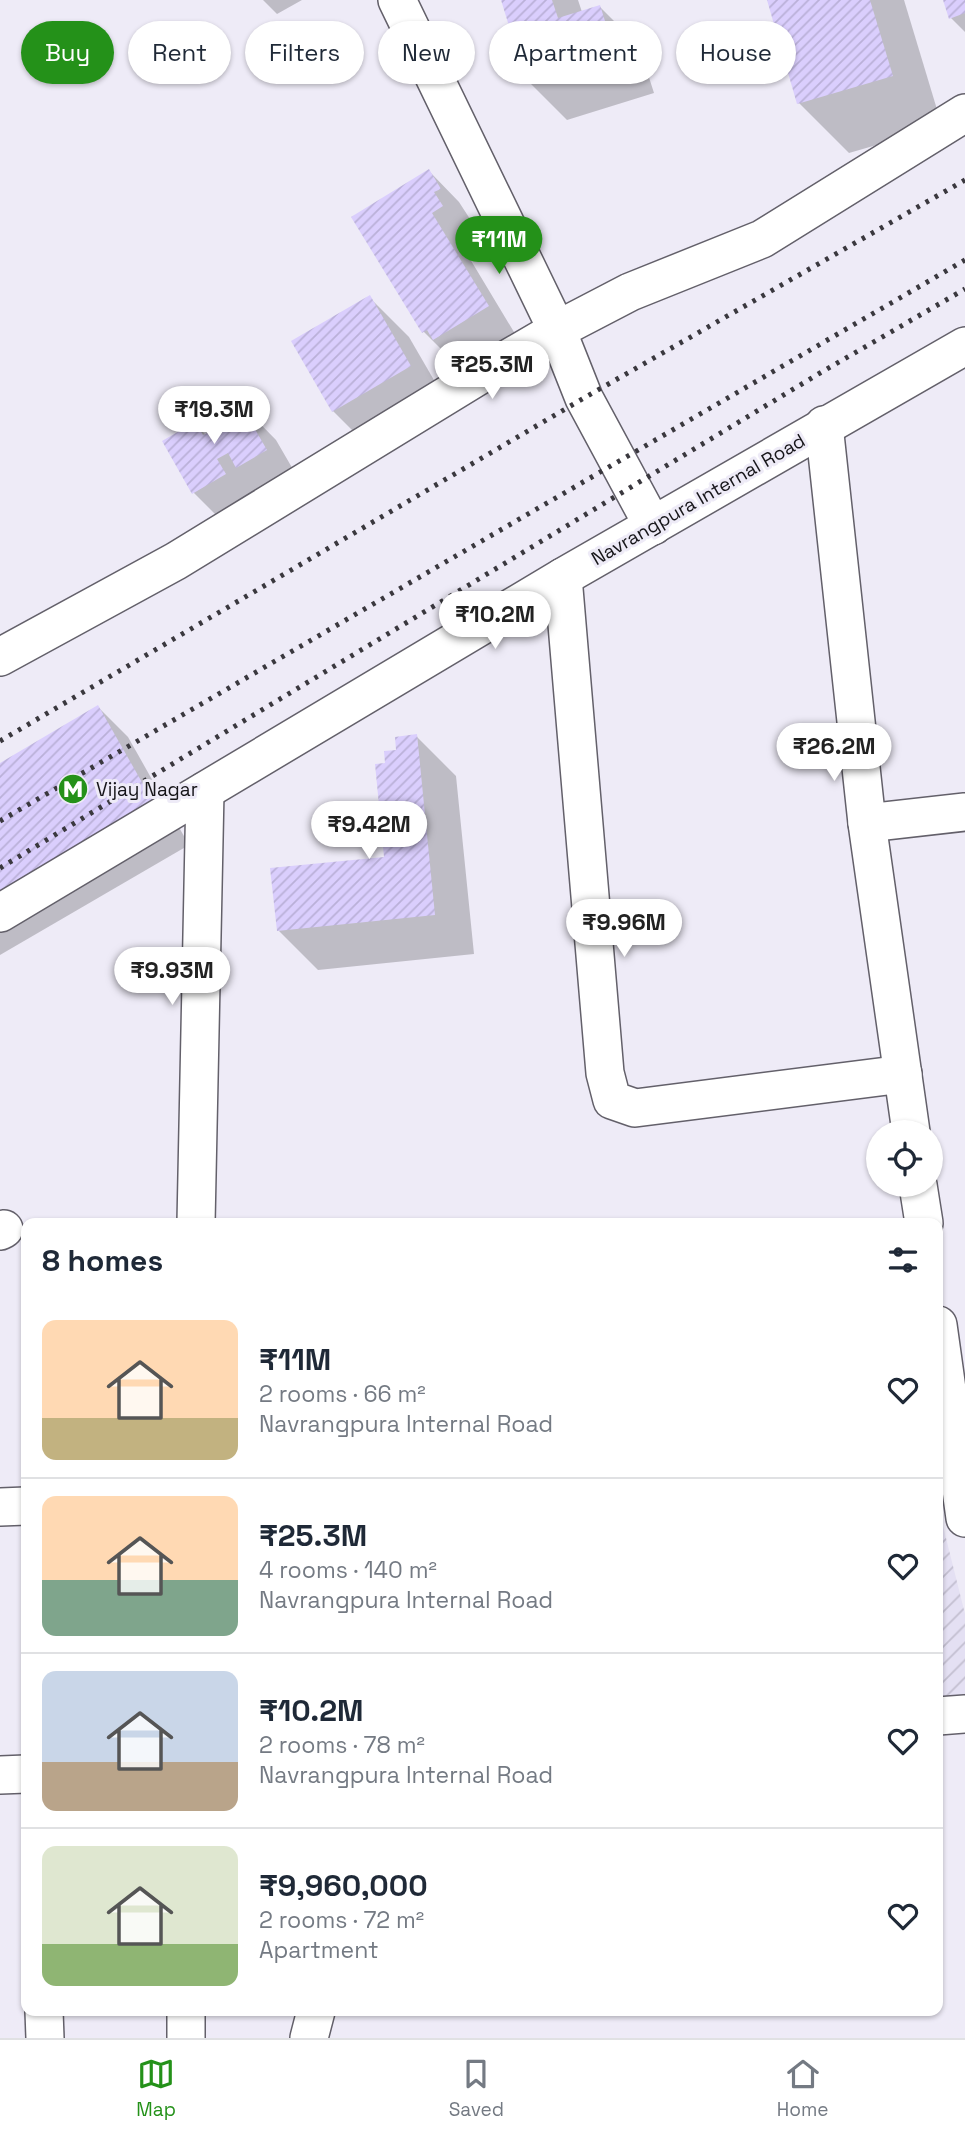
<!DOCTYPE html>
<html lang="en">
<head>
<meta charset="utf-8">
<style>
	:root { --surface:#fff; --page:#f2f2f3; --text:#1f2937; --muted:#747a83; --line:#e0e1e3; --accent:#249119 }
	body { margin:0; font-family:"Space Grotesk",sans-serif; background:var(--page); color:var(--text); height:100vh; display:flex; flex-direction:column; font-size:26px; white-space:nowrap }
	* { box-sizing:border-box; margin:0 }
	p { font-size:23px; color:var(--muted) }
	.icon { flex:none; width:38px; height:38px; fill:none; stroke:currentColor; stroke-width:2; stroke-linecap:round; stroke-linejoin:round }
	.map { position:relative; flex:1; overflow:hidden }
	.side { position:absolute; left:21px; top:1218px; width:922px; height:798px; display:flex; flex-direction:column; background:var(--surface); border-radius:14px; box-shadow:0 2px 5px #0004 }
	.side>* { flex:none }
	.banner { position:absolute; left:21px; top:21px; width:924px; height:63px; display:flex; gap:14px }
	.controls { position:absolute; left:866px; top:1120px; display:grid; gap:14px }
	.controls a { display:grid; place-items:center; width:77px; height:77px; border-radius:50%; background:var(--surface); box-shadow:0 2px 5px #0004; font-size:35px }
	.price { position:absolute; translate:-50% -60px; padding:0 16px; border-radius:24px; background:#fff; color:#222; font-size:23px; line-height:46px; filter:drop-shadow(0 2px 4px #0008) }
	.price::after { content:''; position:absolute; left:50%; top:42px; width:21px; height:16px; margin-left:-10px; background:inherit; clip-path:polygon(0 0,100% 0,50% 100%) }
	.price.current { background:var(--accent); color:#fff }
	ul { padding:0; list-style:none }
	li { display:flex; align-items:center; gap:21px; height:175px; padding:0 21px }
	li+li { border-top:2px solid var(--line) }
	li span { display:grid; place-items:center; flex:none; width:196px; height:140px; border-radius:14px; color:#555 }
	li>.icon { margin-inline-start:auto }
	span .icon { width:84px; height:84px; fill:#fffc; stroke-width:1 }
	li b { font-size:30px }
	h2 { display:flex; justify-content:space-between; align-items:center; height:84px; padding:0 21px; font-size:30px }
	.chip { padding:0 24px; border-radius:32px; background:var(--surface); box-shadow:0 2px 5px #0004; font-size:24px; line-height:63px }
	.chip.current { background:var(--accent); color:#fff }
	.dock { display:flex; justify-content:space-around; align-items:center; height:98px; border-top:2px solid var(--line); background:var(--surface); font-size:19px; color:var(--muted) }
	.dock a { display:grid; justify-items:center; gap:4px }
	.dock .current { color:var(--accent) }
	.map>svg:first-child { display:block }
</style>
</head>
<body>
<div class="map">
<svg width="965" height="2038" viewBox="0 0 965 2038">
	<defs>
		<pattern id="industrial-furrows" width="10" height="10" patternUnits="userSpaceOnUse" patternTransform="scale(1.75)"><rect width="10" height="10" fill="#e4e0f3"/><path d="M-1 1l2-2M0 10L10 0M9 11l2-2" fill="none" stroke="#c3bfd0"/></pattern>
		<pattern id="building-hatch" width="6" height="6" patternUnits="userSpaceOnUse" patternTransform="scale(1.75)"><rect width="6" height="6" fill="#dacefd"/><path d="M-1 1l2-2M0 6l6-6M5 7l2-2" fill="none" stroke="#bab0d8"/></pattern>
	</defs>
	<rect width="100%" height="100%" fill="#eeebf7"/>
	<path fill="url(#industrial-furrows)" d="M938,1514H940L965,1614V1699L938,1701Z"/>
	<g fill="#0003">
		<path d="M263,0H302L277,14Z"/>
		<path d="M502,0H578L582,12L600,7L639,46L654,93L567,120L527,80Z"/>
		<path d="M768,0H904L942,126L849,153L799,103Z"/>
		<path d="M945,0H965V32L951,18Z"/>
		<path d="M429,171L459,202L470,219L463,223L471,237L461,244L517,337L464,369L456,361L454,362L424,332L354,218Z"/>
		<path d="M370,298L409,337L449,406L372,450L333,411Z"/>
		<path d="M237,400L276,440L305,490L233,532L194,493L195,424L206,435L216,430Z"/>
		<path d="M98,707L128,737L189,845L0,955V765Z"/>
		<path d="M416,736L456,776L474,954L318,970L278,930L386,859L398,751Z"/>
	</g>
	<g fill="url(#building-hatch)">
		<path d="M501,0H552L558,18L600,5L615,53L526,81Z"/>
		<path d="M767,0H870L893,76L797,104Z"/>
		<path d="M943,0H965V13L949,19Z"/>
		<path d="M429,169L441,189L434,192L443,206L432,213L489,306L433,340L427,330L422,333L351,217Z"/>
		<path d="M370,295L411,366L332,412L291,341Z"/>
		<path d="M237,398L267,450L236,468L228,453L217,459L226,474L192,494L162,441L195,422L203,435L213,430L206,417Z"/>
		<path d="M98,705L160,814L0,907V763Z"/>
		<path d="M417,734L435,915L277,931L270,868L384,857L375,764L385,763L384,751L396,750L395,737Z"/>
	</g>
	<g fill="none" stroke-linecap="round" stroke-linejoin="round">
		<g stroke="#63606a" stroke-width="40">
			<g id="minor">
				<path d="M397,0L557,330L584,398L653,526"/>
				<path d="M824,425L867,823L911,1132"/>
				<path d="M563,577L605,1073L612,1100L635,1108L903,1074"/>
				<path d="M0,657L176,561L485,372L557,330L630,292L762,239L965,113"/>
				<path d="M867,823L965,812"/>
				<path d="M0,913L563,577L965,346"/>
				<path d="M918,1185L924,1223"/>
				<path d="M196,1223L205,791"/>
				<path d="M0,1231L4,1229"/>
				<path d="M938,1325L965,1518"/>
				<path d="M0,1507L26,1506"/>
				<path d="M938,1716L965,1714"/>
				<path d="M0,1775L26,1774"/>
				<path d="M44,2011L45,2038"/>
				<path d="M186,2011V2038"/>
				<path d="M309,2038L316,2011"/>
			</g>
		</g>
		<use href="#minor" stroke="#fff" stroke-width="37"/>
		<g stroke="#3a383e" stroke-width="5" stroke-dasharray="3.5 7" stroke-linecap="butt">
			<path d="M0,741L584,398L965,180"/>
			<path d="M0,821L965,260"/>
			<path d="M0,868L820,373L965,289"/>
		</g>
	</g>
	<defs>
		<g id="metro-disc" transform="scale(1.575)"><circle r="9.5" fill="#249119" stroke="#eeebf7"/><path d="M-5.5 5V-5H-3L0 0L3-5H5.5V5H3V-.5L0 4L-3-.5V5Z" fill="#fff"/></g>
	</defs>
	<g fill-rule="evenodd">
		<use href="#metro-disc" x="73" y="789"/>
	</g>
	<g text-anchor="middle" stroke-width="6" stroke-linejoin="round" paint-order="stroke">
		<g font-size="19" fill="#161519" stroke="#eeebf7">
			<text transform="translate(698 499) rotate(-30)" y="7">Navrangpura Internal Road</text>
		</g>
		<g font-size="19" fill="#161519" stroke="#eeebf7" text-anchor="start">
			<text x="96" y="796">Vijay Nagar</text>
		</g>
	</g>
</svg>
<div class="controls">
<a><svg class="icon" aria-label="locate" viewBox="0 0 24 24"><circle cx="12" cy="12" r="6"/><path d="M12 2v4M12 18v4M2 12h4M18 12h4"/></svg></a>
</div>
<b class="price current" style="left:499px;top:276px">₹11M</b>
<b class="price" style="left:492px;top:401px">₹25.3M</b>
<b class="price" style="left:214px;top:446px">₹19.3M</b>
<b class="price" style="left:495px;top:651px">₹10.2M</b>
<b class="price" style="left:834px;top:783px">₹26.2M</b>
<b class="price" style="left:369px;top:861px">₹9.42M</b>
<b class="price" style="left:624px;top:959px">₹9.96M</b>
<b class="price" style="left:172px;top:1007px">₹9.93M</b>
<div class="banner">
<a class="chip current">Buy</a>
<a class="chip">Rent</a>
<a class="chip">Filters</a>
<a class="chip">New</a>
<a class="chip">Apartment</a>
<a class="chip">House</a>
</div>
<section class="side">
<h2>8 homes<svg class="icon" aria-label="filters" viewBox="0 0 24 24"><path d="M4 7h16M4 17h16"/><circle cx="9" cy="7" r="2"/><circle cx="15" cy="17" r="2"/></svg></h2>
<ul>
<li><span style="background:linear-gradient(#ffd9b3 70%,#c2b280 0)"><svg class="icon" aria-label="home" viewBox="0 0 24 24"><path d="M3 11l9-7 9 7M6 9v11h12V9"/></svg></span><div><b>₹11M</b><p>2 rooms · 66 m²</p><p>Navrangpura Internal Road</p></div><svg class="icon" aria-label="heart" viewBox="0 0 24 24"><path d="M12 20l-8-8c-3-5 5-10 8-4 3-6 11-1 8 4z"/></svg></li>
<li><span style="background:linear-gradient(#ffd9b3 60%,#7fa58c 0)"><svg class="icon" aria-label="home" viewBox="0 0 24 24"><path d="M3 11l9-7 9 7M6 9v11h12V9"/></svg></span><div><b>₹25.3M</b><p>4 rooms · 140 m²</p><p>Navrangpura Internal Road</p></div><svg class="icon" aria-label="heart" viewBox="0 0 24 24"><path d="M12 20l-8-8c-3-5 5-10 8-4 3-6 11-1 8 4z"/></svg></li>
<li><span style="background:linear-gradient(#c9d6e8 65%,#b9a48a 0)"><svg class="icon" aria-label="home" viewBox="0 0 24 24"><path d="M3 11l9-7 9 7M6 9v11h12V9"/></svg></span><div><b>₹10.2M</b><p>2 rooms · 78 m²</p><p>Navrangpura Internal Road</p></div><svg class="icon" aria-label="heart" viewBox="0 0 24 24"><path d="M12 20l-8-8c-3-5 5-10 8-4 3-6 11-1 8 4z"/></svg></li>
<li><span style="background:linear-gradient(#dfe7d0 70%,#8fb573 0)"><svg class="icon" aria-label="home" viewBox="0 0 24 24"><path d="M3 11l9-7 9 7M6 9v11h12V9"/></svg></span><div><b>₹9,960,000</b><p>2 rooms · 72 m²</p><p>Apartment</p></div><svg class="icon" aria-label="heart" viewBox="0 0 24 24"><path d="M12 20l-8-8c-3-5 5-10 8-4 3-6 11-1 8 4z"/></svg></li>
</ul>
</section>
</div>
<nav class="dock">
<a class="current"><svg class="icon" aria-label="map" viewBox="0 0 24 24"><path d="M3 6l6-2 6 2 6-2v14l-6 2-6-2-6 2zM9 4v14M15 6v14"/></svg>Map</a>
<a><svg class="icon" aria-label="saved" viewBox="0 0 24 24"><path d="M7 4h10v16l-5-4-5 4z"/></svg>Saved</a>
<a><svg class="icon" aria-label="home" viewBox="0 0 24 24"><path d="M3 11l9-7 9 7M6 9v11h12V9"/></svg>Home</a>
</nav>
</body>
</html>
